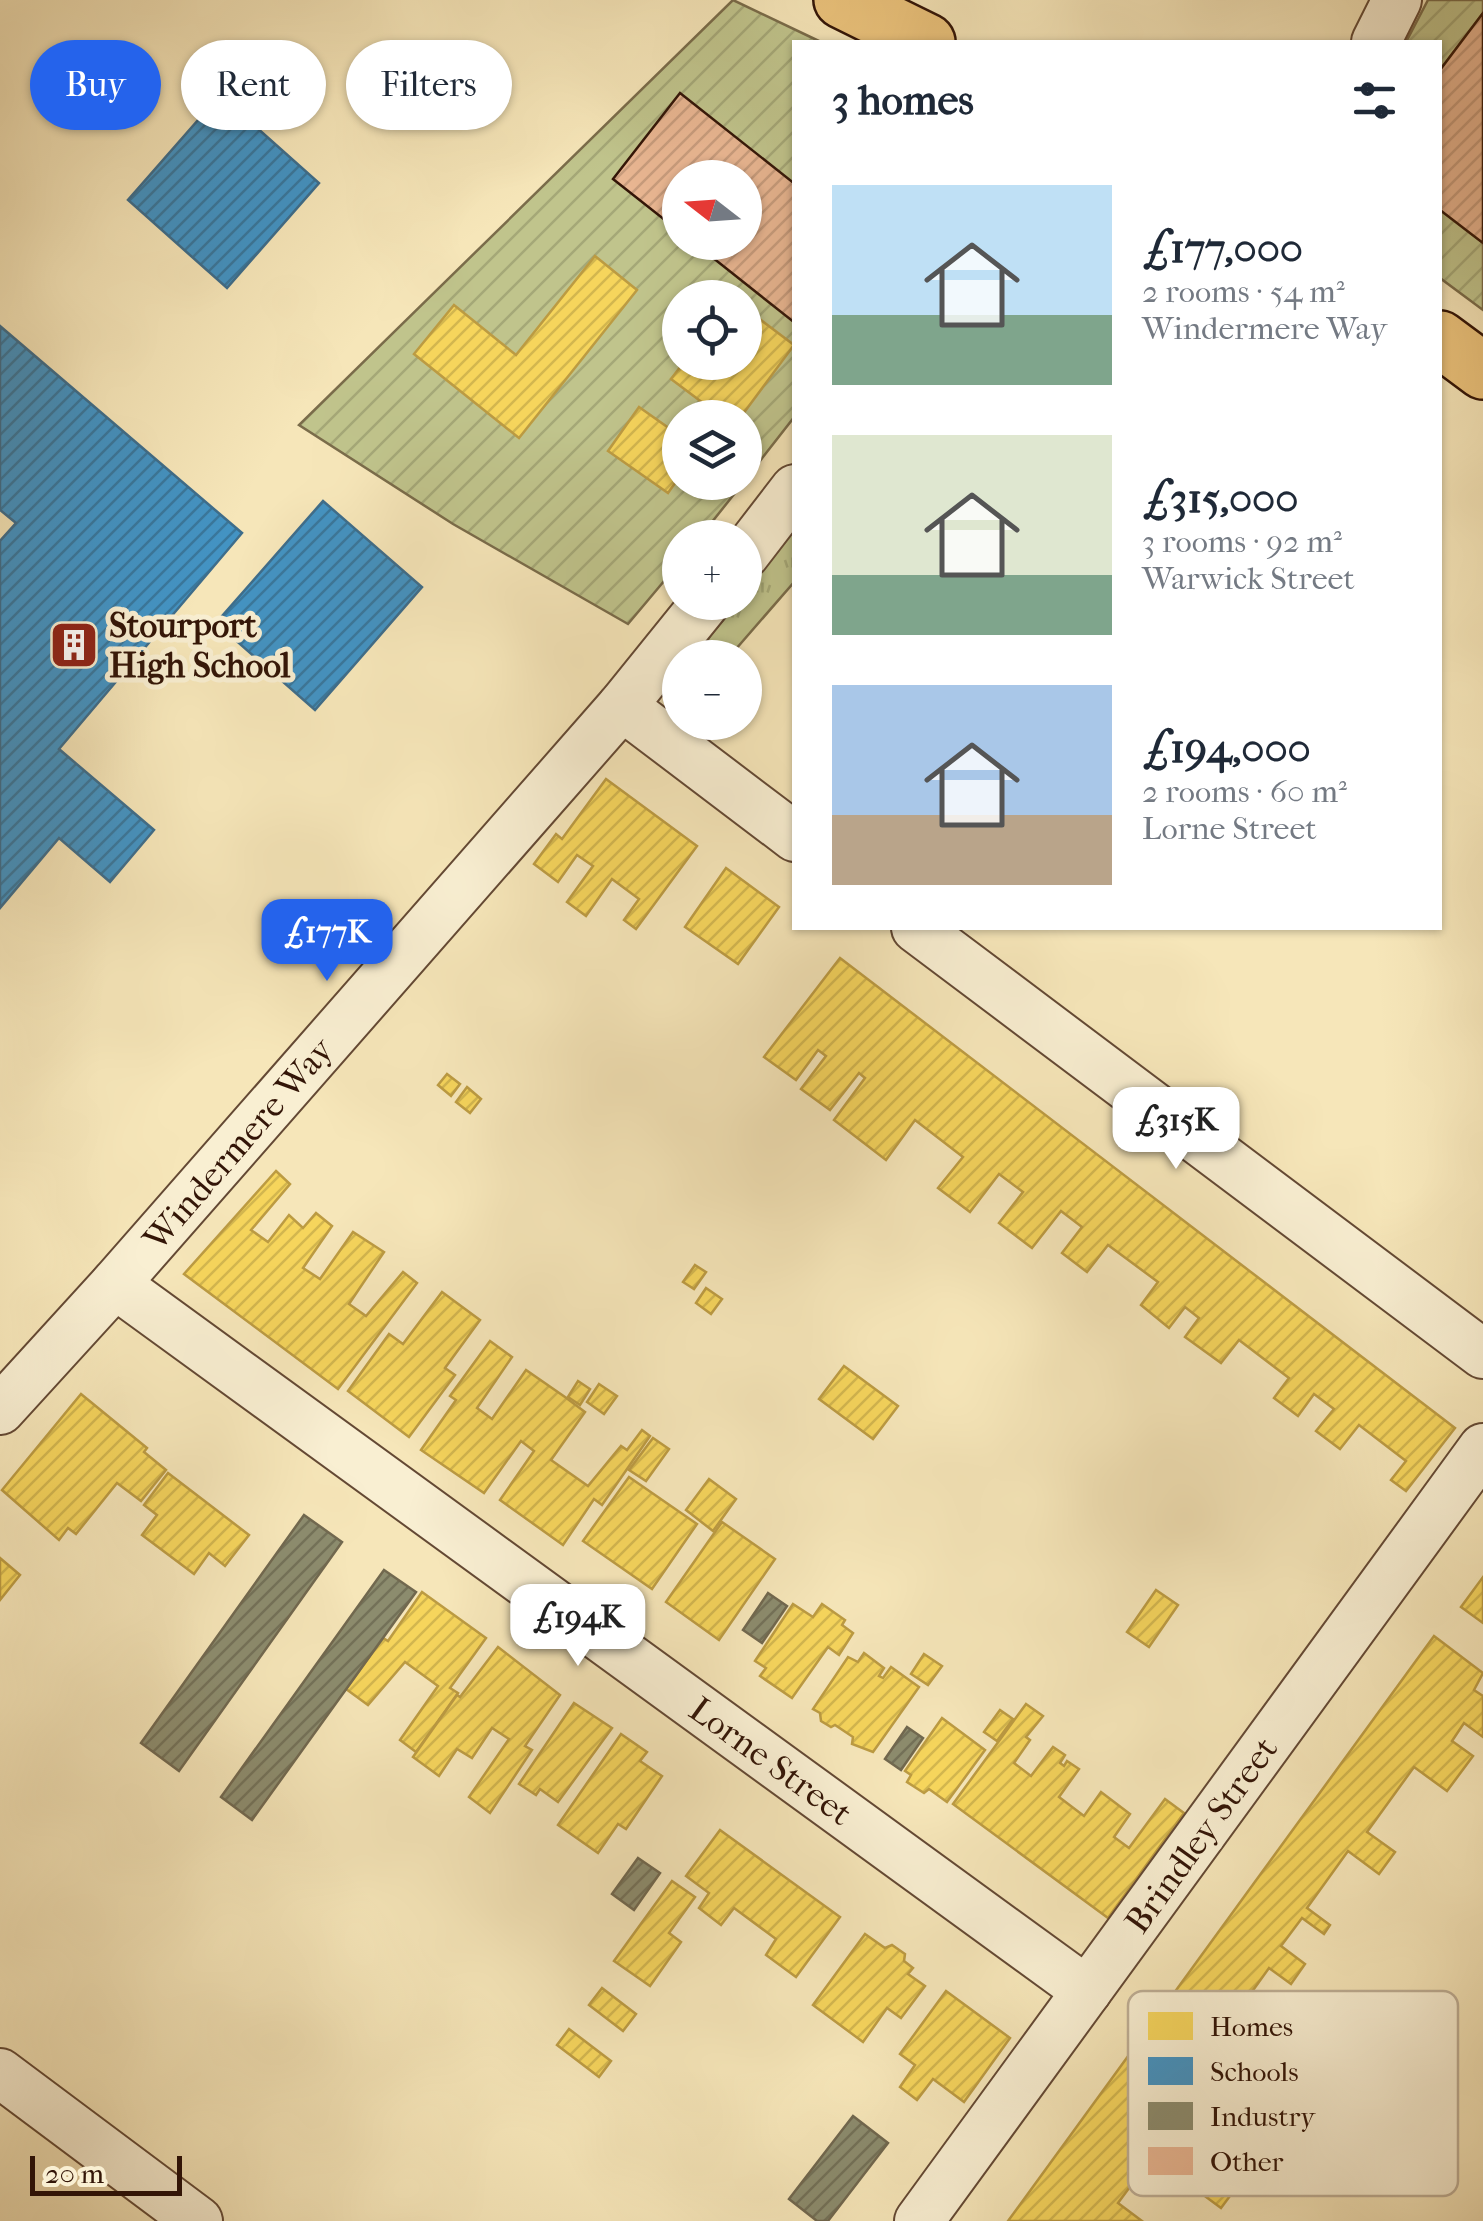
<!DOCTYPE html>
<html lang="en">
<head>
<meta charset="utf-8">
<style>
	:root { --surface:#fff; --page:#f6f6f7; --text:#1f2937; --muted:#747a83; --accent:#2563eb }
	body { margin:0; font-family:"IM FELL French Canon",serif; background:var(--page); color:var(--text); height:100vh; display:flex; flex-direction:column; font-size:38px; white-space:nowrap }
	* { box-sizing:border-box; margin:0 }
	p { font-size:32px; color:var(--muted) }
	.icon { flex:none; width:55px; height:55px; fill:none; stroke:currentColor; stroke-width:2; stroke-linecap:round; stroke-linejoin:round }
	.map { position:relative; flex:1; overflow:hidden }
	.drawer { position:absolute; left:792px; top:40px; width:650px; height:890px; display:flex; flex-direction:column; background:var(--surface); border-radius:0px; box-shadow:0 2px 8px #0004 }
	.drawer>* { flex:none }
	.top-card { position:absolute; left:30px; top:40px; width:612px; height:90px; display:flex; gap:20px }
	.needle { width:65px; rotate:287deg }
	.tools { position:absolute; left:662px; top:160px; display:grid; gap:20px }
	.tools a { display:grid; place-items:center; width:100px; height:100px; border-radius:50%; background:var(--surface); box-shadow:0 2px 8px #0004; font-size:50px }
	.scale { position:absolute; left:30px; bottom:25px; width:152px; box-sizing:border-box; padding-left:10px; border:5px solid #331507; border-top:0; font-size:28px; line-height:35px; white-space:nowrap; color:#331507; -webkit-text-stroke:8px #f9efd2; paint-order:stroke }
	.price { position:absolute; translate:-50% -85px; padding:0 22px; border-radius:20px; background:#fff; color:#222; font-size:32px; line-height:65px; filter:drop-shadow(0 2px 5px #0008) }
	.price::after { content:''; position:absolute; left:50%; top:60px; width:30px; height:22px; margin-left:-15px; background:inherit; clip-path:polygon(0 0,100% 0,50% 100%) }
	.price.active { background:var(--accent); color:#fff }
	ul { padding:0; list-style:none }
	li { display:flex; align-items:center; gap:30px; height:250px; padding:0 40px }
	li span { display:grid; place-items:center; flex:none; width:280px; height:200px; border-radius:0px; color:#555 }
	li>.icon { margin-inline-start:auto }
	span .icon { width:120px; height:120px; fill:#fffc; stroke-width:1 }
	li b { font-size:42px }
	h2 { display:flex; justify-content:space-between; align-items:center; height:120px; padding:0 40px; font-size:42px }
	.tag { padding:0 35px; border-radius:45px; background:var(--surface); box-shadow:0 2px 8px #0004; font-size:35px; line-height:90px }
	.tag.active { background:var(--accent); color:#fff }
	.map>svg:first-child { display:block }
</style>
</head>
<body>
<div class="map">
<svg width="1483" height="2221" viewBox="0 0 1483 2221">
	<defs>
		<pattern id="grass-tufts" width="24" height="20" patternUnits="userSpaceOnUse" patternTransform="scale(2.5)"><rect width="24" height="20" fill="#c0c48c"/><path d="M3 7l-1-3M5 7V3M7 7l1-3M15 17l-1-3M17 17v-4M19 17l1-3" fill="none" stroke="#a5a877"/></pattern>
		<pattern id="garden-furrows" width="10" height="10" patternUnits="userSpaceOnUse" patternTransform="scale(2.5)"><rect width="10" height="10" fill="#c0c48c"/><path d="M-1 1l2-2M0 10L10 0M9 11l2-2" fill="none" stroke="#a5a877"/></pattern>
		<pattern id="homes-hatch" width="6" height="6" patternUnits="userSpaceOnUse" patternTransform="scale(2.5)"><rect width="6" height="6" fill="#f6d55c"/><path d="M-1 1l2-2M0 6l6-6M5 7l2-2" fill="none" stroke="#d3b64e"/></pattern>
		<pattern id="schools-hatch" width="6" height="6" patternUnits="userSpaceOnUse" patternTransform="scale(2.5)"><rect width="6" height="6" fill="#4393c3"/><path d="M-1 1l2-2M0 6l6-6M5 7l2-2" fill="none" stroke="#39779c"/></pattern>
		<pattern id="industry-hatch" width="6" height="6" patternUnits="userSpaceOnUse" patternTransform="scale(2.5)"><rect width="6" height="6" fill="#8c8c6e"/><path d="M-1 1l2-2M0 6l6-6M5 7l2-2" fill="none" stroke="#737158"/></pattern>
		<pattern id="building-hatch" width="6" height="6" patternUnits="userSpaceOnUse" patternTransform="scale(2.5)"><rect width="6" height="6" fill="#e9b692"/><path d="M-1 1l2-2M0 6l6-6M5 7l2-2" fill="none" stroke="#c89c7c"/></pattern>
	</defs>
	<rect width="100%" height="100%" fill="#f6e6b9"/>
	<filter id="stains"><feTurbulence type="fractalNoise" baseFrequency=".002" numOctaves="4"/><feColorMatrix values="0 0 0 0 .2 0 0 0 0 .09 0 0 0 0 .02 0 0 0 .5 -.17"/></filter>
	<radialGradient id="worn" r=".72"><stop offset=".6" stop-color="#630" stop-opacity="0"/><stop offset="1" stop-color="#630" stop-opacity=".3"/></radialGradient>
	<path fill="url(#grass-tufts)" stroke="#7a6c4a" stroke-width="2.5" d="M795,529V581L729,657H693L737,603L745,602V592Z"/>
	<g fill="url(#garden-furrows)" stroke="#7a6c4a" stroke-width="2.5" fill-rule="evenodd">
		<path d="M733,0L821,42H795V416L745,480V418H680V482L743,483L700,537L680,538V562L628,624L453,524L299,425ZM680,178H745V242H680ZM680,298H745V362H680Z"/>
		<path d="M1428,0H1483V13L1440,70V42H1406Z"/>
		<path d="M1440,210L1483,243V310L1440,278Z"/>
	</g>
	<g fill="url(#homes-hatch)" stroke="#bc9b42" stroke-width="2.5">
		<path d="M595,256L637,290L519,438L414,354L454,305L516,355Z"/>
		<path d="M745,308L794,345L740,418H723L671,379L684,362H745Z"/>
		<path d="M639,407L680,436V476L668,493L608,451Z"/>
		<path d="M606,779L697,846L636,929L624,920L639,899L612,879L586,916L567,902L593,866L577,855L558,882L534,864L556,834L562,839Z"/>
		<path d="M726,868L779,907L738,964L685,927Z"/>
		<path d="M840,958L1455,1428L1406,1491L1391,1480L1406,1461L1359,1425L1340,1449L1316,1431L1334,1409L1314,1394L1298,1416L1274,1398L1289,1378L1239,1340L1221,1363L1185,1337L1199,1318L1185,1307L1169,1328L1141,1305L1158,1282L1108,1245L1087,1272L1062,1253L1082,1227L1061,1211L1032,1248L999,1223L1023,1192L999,1174L970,1212L938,1188L963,1157L915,1120L886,1160L834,1120L865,1078L859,1073L830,1110L801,1089L826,1056L818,1050L796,1080L764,1057Z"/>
		<path d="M447,1074L460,1084L451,1096L438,1085Z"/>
		<path d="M467,1087L481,1099L470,1113L456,1102Z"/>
		<path d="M276,1171L290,1184L251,1230L268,1242L289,1215L303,1228L316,1213L332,1226L303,1268L320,1279L353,1232L384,1252L349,1304L366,1316L403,1272L417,1283L338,1389L184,1274Z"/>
		<path d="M695,1265L706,1272L694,1289L683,1282Z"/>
		<path d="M706,1288L722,1299L711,1314L696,1303Z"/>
		<path d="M442,1292L480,1320L445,1368L455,1375L409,1437L348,1391L389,1334L403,1344Z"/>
		<path d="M490,1341L512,1357L477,1408L492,1419L526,1370L565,1397L585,1412L551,1460L588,1486L621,1446L627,1450L642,1430L650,1436L602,1505L594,1499L563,1545L500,1500L534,1451L521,1441L484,1493L421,1450L456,1400L450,1396Z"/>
		<path d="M844,1366L898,1406L873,1439L819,1399Z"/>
		<path d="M578,1381L590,1389L580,1405L568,1397Z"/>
		<path d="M599,1384L617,1396L604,1414L587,1402Z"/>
		<path d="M81,1394L147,1448L144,1452L166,1470L141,1501L117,1483L76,1534L68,1528L59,1540L2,1490Z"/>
		<path d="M653,1438L669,1449L646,1481L629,1470Z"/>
		<path d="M168,1473L249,1535L225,1566L209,1553L194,1574L142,1535L157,1515L144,1505Z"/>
		<path d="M629,1477L697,1524L652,1589L583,1541Z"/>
		<path d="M709,1479L736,1499L713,1531L686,1510Z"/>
		<path d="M722,1522L775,1559L719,1640L666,1602Z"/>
		<path d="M0,1558L20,1575L0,1600Z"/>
		<path d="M1483,1577V1623L1461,1607Z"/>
		<path d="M1156,1590L1178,1605L1149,1647L1127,1632Z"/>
		<path d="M422,1592L486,1638L450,1688L458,1693L416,1752L400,1740L438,1686L405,1662L368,1705L346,1689L383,1638L388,1641Z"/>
		<path d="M793,1604L813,1617L822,1604L845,1620L842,1625L853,1633L839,1655L828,1647L792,1698L760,1676L766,1668L755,1661Z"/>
		<path d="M1434,1636L1483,1673L1474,1690L1483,1696V1737L1464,1723L1452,1741L1473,1756L1447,1791L1414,1767L1367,1832L1395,1852L1379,1874L1348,1851L1307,1908L1330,1925L1324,1934L1302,1918L1281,1946L1305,1964L1291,1984L1269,1968L1241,2007L1266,2025L1249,2046L1229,2031L1215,2051L1247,2073L1241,2083L1229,2074L1196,2120L1173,2104L1157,2127L1182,2145L1187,2138L1200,2148L1208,2138L1250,2169L1221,2208L1152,2157L1118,2203L1142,2221H1008Z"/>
		<path d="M498,1647L560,1695L525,1746L532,1750L490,1813L469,1797L509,1739L492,1728L472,1758L457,1749L439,1776L413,1757L457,1695L460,1697Z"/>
		<path d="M864,1653L884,1668L879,1676L883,1678L891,1667L919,1687L873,1752L852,1744L853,1737L835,1725L831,1727L821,1721L820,1713L813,1709L848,1657L858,1662Z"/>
		<path d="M924,1654L942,1666L928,1685L911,1674Z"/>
		<path d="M574,1703L612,1728L558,1802L540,1789L536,1795L519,1784Z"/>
		<path d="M1026,1704L1043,1716L1026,1737L1030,1740L1014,1763L1031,1776L1053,1747L1065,1755L1060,1763L1064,1766L1067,1761L1079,1769L1059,1797L1084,1816L1101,1792L1130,1814L1114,1837L1129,1848L1165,1799L1184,1813L1108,1918L953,1804Z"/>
		<path d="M1000,1710L1013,1719L997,1741L984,1732Z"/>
		<path d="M942,1718L985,1750L947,1802L929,1789L924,1793L907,1782L911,1775L905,1771Z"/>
		<path d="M621,1734L647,1752L640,1761L662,1776L626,1829L618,1824L598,1853L558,1825Z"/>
		<path d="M720,1830L840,1917L796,1977L766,1955L776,1939L734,1908L721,1925L699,1908L709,1893L686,1876Z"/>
		<path d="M672,1881L695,1897L669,1933L681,1942L650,1986L614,1961Z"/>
		<path d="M865,1934L885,1948L892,1945L905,1954L904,1961L913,1968L908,1974L925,1986L901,2018L887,2008L863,2042L813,2005Z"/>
		<path d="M602,1988L636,2014L623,2031L589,2005Z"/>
		<path d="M946,1991L1010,2038L964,2102L933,2079L917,2100L900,2087L915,2065L900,2054Z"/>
		<path d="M569,2029L611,2061L599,2077L557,2045Z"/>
	</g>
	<g fill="url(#schools-hatch)" stroke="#3e6d8b" stroke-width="2.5">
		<path d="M220,95L319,183L227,288L128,200Z"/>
		<path d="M0,326L242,533L59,749L154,830L110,882L59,838L0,908V541L16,523L0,510Z"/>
		<path d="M323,501L422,587L315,710L216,623Z"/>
	</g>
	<g fill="url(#industry-hatch)" stroke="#71684f" stroke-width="2.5">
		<path d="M304,1515L342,1542L179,1771L141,1743Z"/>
		<path d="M384,1570L416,1592L252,1820L221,1797Z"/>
		<path d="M768,1593L787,1606L762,1643L743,1630Z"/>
		<path d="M907,1727L923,1738L901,1770L885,1759Z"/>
		<path d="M638,1858L660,1873L634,1910L612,1894Z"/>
		<path d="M853,2116L888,2143L828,2221H817L789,2199Z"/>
	</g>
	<g fill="url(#building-hatch)" stroke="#331507" stroke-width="2.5">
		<path d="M1483,13V243L1440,210V70Z"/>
		<path d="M680,93L795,184V323L693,242H745V178H680V232L613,179Z"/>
	</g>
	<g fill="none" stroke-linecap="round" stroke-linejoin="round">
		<g stroke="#644934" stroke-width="52">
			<g id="street">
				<path d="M1376,42L1397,0"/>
				<path d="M745,554L795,489"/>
				<path d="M622,706L795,837"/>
				<path d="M916,928L1483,1354"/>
				<path d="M115,1284L1087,1991"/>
				<path d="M0,1410L115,1284L622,706L706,602"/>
				<path d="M0,2073L198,2221"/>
				<path d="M919,2221L1483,1448"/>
			</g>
		</g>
		<g stroke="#331507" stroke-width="60">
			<g id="primary">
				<path d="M842,0L927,42"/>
				<path d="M1440,339L1483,371"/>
			</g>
		</g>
		<use href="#street" stroke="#f9efd2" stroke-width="48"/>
		<use href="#primary" stroke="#ebc37c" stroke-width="55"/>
	</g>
	<defs>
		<g id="building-square" transform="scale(2.5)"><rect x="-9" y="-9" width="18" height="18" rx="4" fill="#8f2418" stroke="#f9efd2"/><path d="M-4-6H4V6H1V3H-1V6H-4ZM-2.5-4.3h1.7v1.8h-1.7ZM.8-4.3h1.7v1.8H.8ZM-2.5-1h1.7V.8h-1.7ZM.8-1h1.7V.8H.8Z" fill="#fff"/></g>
	</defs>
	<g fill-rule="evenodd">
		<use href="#building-square" x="74" y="645"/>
	</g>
	<g text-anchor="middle" stroke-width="10" stroke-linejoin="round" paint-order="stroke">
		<g font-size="35" font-weight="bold" fill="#331507" stroke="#f9efd2" text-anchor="start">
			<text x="109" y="637">Stourport<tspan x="109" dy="40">High School</tspan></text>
		</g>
		<g font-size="35" fill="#331507" stroke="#f9efd2">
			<text transform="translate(238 1144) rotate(-49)" y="12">Windermere Way</text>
			<text transform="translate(771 1761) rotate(36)" y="12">Lorne Street</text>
			<text transform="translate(1201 1835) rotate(-54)" y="12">Brindley Street</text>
		</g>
	</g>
	<rect x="1128" y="1991" width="330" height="205" rx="15" fill="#f9efd2" stroke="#beae95" stroke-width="2.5"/>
	<rect x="1148" y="2012" width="45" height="28" fill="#f6d55c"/>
	<rect x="1148" y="2057" width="45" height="28" fill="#4393c3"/>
	<rect x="1148" y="2102" width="45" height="28" fill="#8c8c6e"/>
	<rect x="1148" y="2147" width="45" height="28" fill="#e9b692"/>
	<g font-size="28" fill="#331507">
		<text x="1210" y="2036">Homes</text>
		<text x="1210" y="2081">Schools</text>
		<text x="1210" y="2126">Industry</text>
		<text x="1210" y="2171">Other</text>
	</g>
	<rect width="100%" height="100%" filter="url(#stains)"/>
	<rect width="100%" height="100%" fill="url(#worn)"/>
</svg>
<div class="tools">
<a><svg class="needle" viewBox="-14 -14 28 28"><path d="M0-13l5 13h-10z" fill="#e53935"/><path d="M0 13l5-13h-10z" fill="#747a83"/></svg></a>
<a><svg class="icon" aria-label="locate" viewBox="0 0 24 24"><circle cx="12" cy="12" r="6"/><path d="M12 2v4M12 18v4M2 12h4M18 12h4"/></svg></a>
<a><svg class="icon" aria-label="layers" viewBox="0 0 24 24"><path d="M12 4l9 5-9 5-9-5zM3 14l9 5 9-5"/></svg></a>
<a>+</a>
<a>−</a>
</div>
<div class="scale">20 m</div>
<b class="price active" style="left:327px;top:984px">£177K</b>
<b class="price" style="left:1176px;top:1172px">£315K</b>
<b class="price" style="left:578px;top:1669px">£194K</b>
<div class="top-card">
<a class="tag active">Buy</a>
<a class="tag">Rent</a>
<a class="tag">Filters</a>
</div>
<section class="drawer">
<h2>3 homes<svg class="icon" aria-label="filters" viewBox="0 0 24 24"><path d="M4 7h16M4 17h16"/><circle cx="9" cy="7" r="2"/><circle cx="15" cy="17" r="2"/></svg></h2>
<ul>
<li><span style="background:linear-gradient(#bfe0f5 65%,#7fa58c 0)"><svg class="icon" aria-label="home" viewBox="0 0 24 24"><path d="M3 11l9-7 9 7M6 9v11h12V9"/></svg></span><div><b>£177,000</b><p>2 rooms · 54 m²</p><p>Windermere Way</p></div></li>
<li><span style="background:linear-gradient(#dfe7d0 70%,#7fa58c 0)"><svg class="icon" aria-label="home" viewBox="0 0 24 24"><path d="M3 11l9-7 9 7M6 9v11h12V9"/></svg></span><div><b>£315,000</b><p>3 rooms · 92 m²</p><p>Warwick Street</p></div></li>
<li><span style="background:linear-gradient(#a9c7e8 65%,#b9a48a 0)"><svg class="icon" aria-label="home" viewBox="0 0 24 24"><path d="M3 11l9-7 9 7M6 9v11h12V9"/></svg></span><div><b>£194,000</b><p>2 rooms · 60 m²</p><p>Lorne Street</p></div></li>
</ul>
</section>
</div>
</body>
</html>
